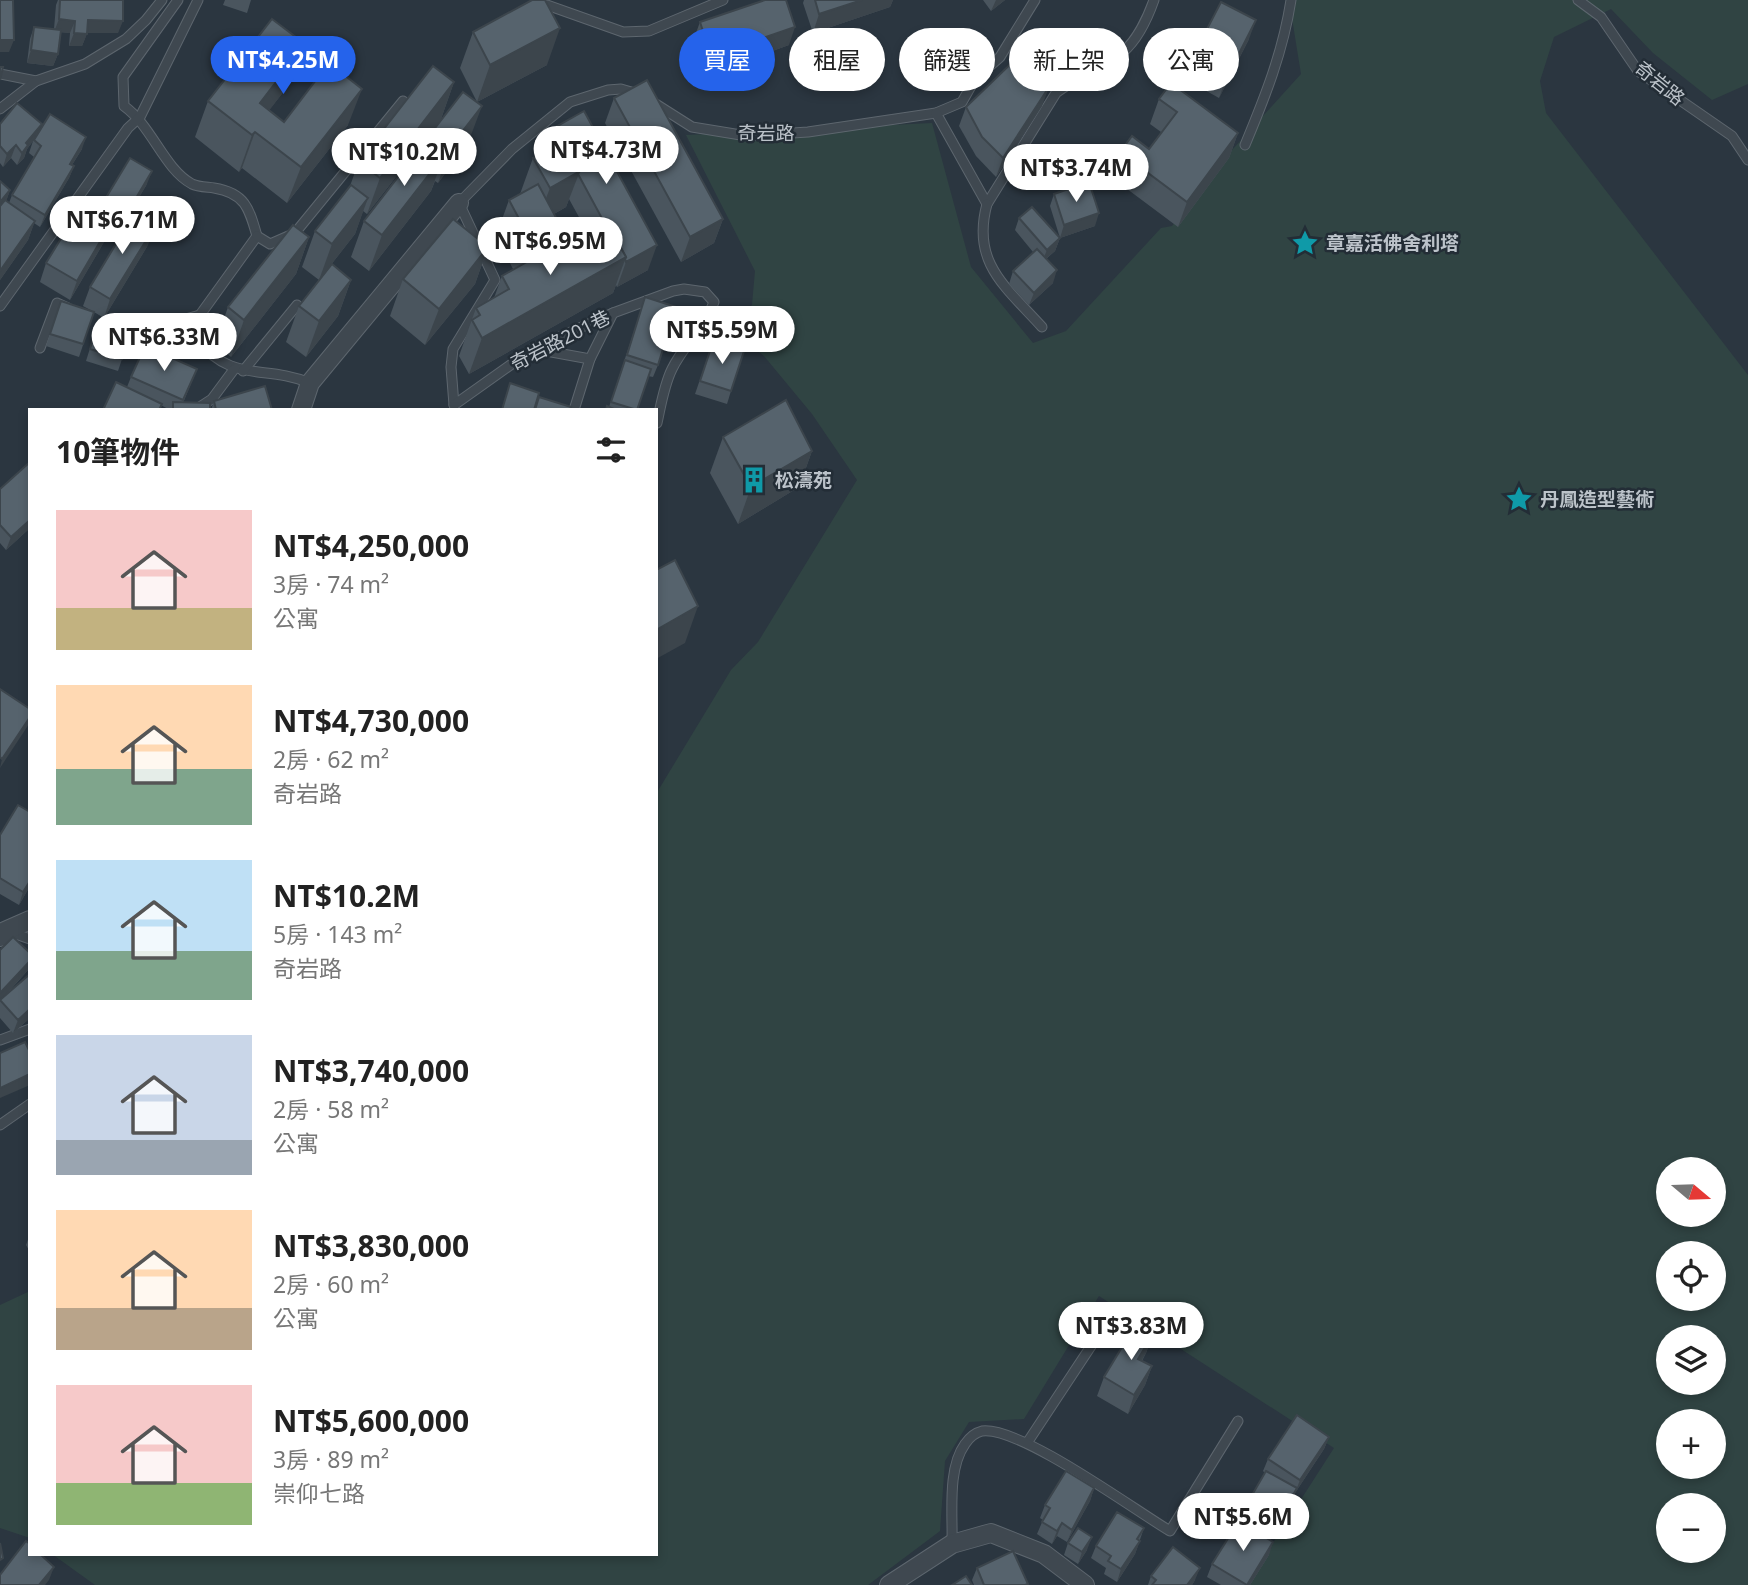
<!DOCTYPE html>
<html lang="zh-TW">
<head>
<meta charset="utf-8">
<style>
	:root { --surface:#fff; --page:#f2f2f2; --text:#222; --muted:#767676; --accent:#2563eb }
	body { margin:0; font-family:"Noto Sans","Noto Sans TC",sans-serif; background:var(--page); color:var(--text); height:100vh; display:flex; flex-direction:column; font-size:26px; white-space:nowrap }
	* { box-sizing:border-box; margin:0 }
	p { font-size:23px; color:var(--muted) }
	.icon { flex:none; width:38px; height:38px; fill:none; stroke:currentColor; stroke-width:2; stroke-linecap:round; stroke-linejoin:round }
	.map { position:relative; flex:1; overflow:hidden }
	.sheet { position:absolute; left:28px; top:408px; width:630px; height:1148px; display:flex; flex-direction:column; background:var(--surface); border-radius:0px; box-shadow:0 4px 10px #0003 }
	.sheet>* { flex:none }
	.top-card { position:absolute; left:679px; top:28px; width:665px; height:63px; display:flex; gap:14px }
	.needle { width:46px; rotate:109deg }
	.buttons { position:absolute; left:1656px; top:1157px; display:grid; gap:14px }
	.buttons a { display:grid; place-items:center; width:70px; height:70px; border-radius:50%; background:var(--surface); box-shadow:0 4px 10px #0003; font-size:35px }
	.price { position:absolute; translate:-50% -60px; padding:0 16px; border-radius:24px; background:#fff; color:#222; font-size:23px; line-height:46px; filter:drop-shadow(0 2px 4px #0008) }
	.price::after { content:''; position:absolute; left:50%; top:42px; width:21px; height:16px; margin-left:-10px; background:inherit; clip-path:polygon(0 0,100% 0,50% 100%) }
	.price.current { background:var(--accent); color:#fff }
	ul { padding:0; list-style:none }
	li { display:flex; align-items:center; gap:21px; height:175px; padding:0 28px }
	li span { display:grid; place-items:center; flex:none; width:196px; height:140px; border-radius:0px; color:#555 }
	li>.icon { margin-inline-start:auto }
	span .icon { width:84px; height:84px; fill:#fffc; stroke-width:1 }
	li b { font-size:30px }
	h2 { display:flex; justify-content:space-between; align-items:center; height:84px; padding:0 28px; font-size:30px }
	.tag { padding:0 24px; border-radius:32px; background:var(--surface); box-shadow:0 4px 10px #0003; font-size:24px; line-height:63px }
	.tag.current { background:var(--accent); color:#fff }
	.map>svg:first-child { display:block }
</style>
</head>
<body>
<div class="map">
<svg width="1748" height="1585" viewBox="0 0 1748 1585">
	<rect width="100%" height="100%" fill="#2b3640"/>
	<g fill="#304443" fill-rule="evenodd">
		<path d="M1289,0H1748V84L1712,100L1653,53L1611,9L1554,37L1540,81L1546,113L1748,375V1585H1246L1334,1448L1099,1296L1024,1419L969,1422L945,1461L940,1531L868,1585H95L52,1554H656V794L731,670L758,642L857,480L812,414L764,356L728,328L752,305L755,271L686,135L932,123L971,267L1033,343L1066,331L1161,228L1172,226L1232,150L1301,74ZM1668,1169H1713V1214H1668ZM1668,1253H1713V1298H1668ZM1668,1337H1713V1382H1668ZM1668,1421H1713V1466H1668ZM1668,1505H1713V1550H1668Z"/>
		<path d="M30,1291V1538L0,1528V1305Z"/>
	</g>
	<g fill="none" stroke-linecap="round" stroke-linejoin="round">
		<g stroke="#5d666e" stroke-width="11">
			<g id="lane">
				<path d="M178,0L123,77L124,106C152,126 164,169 192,184C198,187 207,187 214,188C245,193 249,208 257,236"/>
				<path d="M1578,0L1601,17L1638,71L1732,136L1748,160"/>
				<path d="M547,5L623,32L649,31L723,0"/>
				<path d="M0,74L36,81L85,64L126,39L146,20L162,0"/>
				<path d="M651,101L692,127L747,136L808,132L936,113L962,102L975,79L1000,57L1035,0"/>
				<path d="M0,109L36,81"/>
				<path d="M936,113L987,204L1056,93C1076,77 1105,68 1123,52C1137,40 1148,17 1154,0"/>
				<path d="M1245,145C1265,97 1283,52 1291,0"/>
				<path d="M987,204C971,263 1006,287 1042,327"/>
				<path d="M257,236L200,315L198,340C233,384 264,364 310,383"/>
				<path d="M257,236L270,244L295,233L403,101"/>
				<path d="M0,306L128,128L140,117L198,0"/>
				<path d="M120,336L137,345L175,322L200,315"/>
				<path d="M40,348L57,303L68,308"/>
				<path d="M535,349L590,359"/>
				<path d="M243,371L297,305"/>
				<path d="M454,405L451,367L453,349L495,280L459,203L512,149L570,102L608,90L621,89L638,94"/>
				<path d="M454,405L533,349L613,313L673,291L684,289L705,292L714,302C705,328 684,344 672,369C664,385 661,405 657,423"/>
				<path d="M195,410L212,399L235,368"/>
				<path d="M574,410L590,359L613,313"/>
				<path d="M7,931L30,939"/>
				<path d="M0,1040L30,1029"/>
				<path d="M0,1125L30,1104"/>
				<path d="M1027,1443L1103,1328"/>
				<path d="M952,1544C953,1514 947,1469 965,1444C969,1438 974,1433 982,1431C1020,1426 1133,1509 1170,1531L1238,1421"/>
			</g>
		</g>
		<g stroke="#5d666e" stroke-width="20">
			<g id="street">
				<path d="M301,410L310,383L459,203"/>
				<path d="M0,937L5,931L30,920"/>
				<path d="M889,1585L952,1544L991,1533L1044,1554L1085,1585"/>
			</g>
		</g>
		<use href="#lane" stroke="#3f4850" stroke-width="9"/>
		<use href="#street" stroke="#3f4850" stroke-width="18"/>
	</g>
	<g fill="#4a555e" fill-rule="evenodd">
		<path d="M58,0H123L118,33H87L82,46H69L70,33L61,32L58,54L53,66L27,63L30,39L34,27L54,29L56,5Z"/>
		<path d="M225,0H251L247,13L223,5Z"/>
		<path d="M804,0H893L890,7L813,33L803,3Z"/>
		<path d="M983,0H1005L991,11Z"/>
		<path d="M700,22L789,45L705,75L693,41Z"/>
		<path d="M473,32L547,65L477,102L460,68Z"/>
		<path d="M1249,39L1219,98L1185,79L1191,60Z"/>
		<path d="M292,81L269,110L284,122L348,125L287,203L242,168L239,172L195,137L208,101Z"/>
		<path d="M454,82L441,119L367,214L363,211L355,234L319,280L302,267L315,231L350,186L359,161Z"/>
		<path d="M614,98L723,219L714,243L681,262L605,123Z"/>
		<path d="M1159,99L1238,133L1229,158L1178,227L1111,177L1120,152L1149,149L1161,132L1150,124Z"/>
		<path d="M1042,106L996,177L976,156L959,126L966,107Z"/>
		<path d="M0,124L39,131L82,149L72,165L74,166L69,178L40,227L34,223L28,240L0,280V181L10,190L6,201L9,203L12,195L34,157L29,153L33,141L27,149L24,158L17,165L11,158L3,167L0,163Z"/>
		<path d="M554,128L648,270L617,287L616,285L613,293L469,374L459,356L476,308L494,298L502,276L513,269L496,236L509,200L520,194L533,158L545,152ZM569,199L585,228L554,246L561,227L554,214L566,207Z"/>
		<path d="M432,132L468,143L438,183L435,181L431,191L369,271L351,257L364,221L428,142Z"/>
		<path d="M147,184L121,227L99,214L104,201Z"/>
		<path d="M1054,194L1095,226L1060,238L1050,206Z"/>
		<path d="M1019,218L1060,238L1055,251L1046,259L1053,283L1029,305L1009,284L1013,271L1033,252L1015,230Z"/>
		<path d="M309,237L296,274L231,357L215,344L228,307Z"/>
		<path d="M104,242L70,300L40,282L46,263Z"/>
		<path d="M148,245L104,318L94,312L79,357L46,346L61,301L94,312L83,306L90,287Z"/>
		<path d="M488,247L475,284L425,345L390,316L403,279Z"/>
		<path d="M351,280L338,316L306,357L286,342L299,306Z"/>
		<path d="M641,310L658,365L653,377L648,376L637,410H605L609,407Z"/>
		<path d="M99,319L122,359L118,371L86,361Z"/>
		<path d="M713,342L731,391L727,404L695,394Z"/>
		<path d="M197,369L183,403L210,410H170L127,387L131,377Z"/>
		<path d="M214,401L272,410H211Z"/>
		<path d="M723,437L812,451L799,487L738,524L710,473Z"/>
		<path d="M30,462V528L6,550L0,543V489Z"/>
		<path d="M30,812V886L19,905L0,894V835Z"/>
		<path d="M0,950L30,953L29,969L4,997L30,974V1018L13,1033L0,1018Z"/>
		<path d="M30,1234V1252L26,1245Z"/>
		<path d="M1153,1334L1146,1353L1142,1361L1152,1366L1145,1385L1128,1414L1097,1396L1104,1377Z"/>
		<path d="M1329,1437L1324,1449L1295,1493L1292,1501L1270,1540L1269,1555L1250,1585H1221L1207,1577L1212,1564L1239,1521L1241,1514L1265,1473L1263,1471L1268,1459Z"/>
		<path d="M1094,1488L1090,1501L1067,1542L1057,1536L1052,1544L1037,1534L1043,1520L1040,1518L1045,1505Z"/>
		<path d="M1144,1528L1135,1554L1117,1582L1104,1574L1106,1568L1091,1558L1096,1546Z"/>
		<path d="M1068,1543L1087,1550L1078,1564L1064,1555Z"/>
		<path d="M977,1568L1027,1585H974L972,1580Z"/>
		<path d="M1151,1576L1195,1580L1192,1585H1148Z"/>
	</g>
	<g fill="#3c454c">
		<path d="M862,0H893L890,7L813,33L819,14Z"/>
		<path d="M996,0H1005L991,11Z"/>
		<path d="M59,19L75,21L70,33L54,32Z"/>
		<path d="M88,20L123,21L118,33H83Z"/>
		<path d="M1256,20L1249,39L1219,98L1226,79Z"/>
		<path d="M795,27L789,45L705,75L711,56Z"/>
		<path d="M560,28L547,65L477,102L490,65Z"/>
		<path d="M74,33L87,34L82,46H69Z"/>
		<path d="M0,40H14L9,52H0Z"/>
		<path d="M305,44L292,81L251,134L260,103Z"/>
		<path d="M31,50L58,54L53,66L27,63Z"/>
		<path d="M454,82L441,119L367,214L380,178Z"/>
		<path d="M1049,87L1042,106L996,177L1003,158Z"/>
		<path d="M362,89L348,125L287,203L301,167Z"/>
		<path d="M482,106L468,143L438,183L451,146Z"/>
		<path d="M42,124L37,136L27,149L24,158L17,165L26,143Z"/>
		<path d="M255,132L242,168L239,172L252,135Z"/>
		<path d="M1238,133L1229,158L1178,227L1187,202Z"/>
		<path d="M86,137L82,149L65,176L70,164Z"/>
		<path d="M16,145L11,158L3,167L7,154Z"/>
		<path d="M444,155L431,191L369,271L382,235Z"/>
		<path d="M74,166L69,178L40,227L45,215Z"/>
		<path d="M152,171L147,184L121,227L126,215Z"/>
		<path d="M580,171L566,207L536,224L550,188Z"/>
		<path d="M10,190L6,202L0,209V202Z"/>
		<path d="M368,198L355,234L319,280L332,244Z"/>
		<path d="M1099,213L1095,226L1060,238L1064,225Z"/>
		<path d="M723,219L714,243L681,262L690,237Z"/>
		<path d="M35,221L28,240L0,280V271Z"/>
		<path d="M111,223L104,242L70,300L77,281Z"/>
		<path d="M155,226L148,245L104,318L110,299Z"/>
		<path d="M561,227L548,263L518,279L532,243Z"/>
		<path d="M309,237L296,274L231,357L244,320Z"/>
		<path d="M1060,238L1055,251L1042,262L1047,250Z"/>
		<path d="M657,245L648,270L617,287L626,262Z"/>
		<path d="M488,247L475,284L425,345L439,309Z"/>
		<path d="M626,257L613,293L469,374L482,338Z"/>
		<path d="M1057,270L1053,283L1029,305L1034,293Z"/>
		<path d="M351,280L338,316L306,357L319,321Z"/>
		<path d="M812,451L799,487L738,524L751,487Z"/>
		<path d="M30,520V528L6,550L11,537Z"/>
		<path d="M698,606L685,643L656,659V630Z"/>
		<path d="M30,717L29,724L0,768L2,759Z"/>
		<path d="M30,881V886L19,905L23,892Z"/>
		<path d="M30,961L29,969L0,1001V993Z"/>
		<path d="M30,1009V1018L13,1033L18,1020Z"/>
		<path d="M30,1074V1085L0,1098V1088Z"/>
		<path d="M1153,1334L1146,1353L1132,1377L1138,1359Z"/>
		<path d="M1152,1366L1145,1385L1128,1414L1134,1395Z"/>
		<path d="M1329,1437L1324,1449L1295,1493L1300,1480Z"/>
		<path d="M1094,1488L1090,1501L1067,1542L1072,1530Z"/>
		<path d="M1297,1488L1292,1501L1268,1544L1272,1532Z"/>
		<path d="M1062,1523L1057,1536L1052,1544L1057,1531Z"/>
		<path d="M1092,1537L1087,1550L1078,1564L1082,1552Z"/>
		<path d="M1140,1541L1135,1554L1117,1582L1121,1569Z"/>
		<path d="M1273,1542L1269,1555L1250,1585H1247Z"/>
		<path d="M54,1567L49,1580L45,1585H39Z"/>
		<path d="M1200,1568L1195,1580L1192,1585H1187Z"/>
	</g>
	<g fill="#56636d" stroke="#3c454c" stroke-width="2">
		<path d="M0,0H13L14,40H0Z"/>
		<path d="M60,0H123V21L88,20L87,34L74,33L75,21L59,19Z"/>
		<path d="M532,0H545L560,28L490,65L473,32Z"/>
		<path d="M765,0H786L795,27L711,56L700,22Z"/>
		<path d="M815,0H862L819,14Z"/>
		<path d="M1221,2L1256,20L1226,79L1191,60Z"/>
		<path d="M272,19L305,44L260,103L284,122L329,63L362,89L301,167L255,132L252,135L208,101Z"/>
		<path d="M34,27L61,30L58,54L31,50Z"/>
		<path d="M1023,52L1049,87L1003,158L982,137L966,107Z"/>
		<path d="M433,66L454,82L380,178L359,161Z"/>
		<path d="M0,67H3L0,80Z"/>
		<path d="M647,80L723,219L690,237L614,98Z"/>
		<path d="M1171,83L1238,133L1187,202L1120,152L1132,136L1149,149L1177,112L1159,99Z"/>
		<path d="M463,92L482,106L451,146L432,132Z"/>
		<path d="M17,103L42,124L26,143L28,145L22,153L16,145L7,154L0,146V124Z"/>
		<path d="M584,111L657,245L626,262L625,260L626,257L607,223L605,224L578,174L580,171L564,141L561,143L554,128Z"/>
		<path d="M50,114L86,137L70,164L74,166L45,215L12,195L41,146L34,140Z"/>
		<path d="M426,141L444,155L382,235L364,221Z"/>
		<path d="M564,141L580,171L550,188L533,158Z"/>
		<path d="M130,158L152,171L126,215L104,201Z"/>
		<path d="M0,181L10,190L0,202Z"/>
		<path d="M1089,182L1099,213L1064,225L1054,194Z"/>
		<path d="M538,184L561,227L532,243L509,200Z"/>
		<path d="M351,185L368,198L332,244L315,231Z"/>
		<path d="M5,200L35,221L0,271V206Z"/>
		<path d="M81,206L111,223L77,281L46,263Z"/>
		<path d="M1032,207L1060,238L1047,250L1019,218Z"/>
		<path d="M134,214L155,226L110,299L90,287Z"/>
		<path d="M453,219L488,247L439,309L403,279Z"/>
		<path d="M607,223L626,257L482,338L472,320L480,315L476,308L509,289L502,276L588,227L591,231Z"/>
		<path d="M293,225L309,237L244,320L228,307Z"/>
		<path d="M1037,249L1057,270L1034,293L1013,271Z"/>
		<path d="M332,264L351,280L319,321L299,306Z"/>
		<path d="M645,297L676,307L658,365L627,355Z"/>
		<path d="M61,301L94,312L83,344L50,334Z"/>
		<path d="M99,319L132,329L122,359L90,349Z"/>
		<path d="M713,342L744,351L731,391L700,381Z"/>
		<path d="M145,346L197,369L183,400L131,377Z"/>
		<path d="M625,360L651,369L637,410L611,402Z"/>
		<path d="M116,382L162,404L159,410H103Z"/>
		<path d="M510,383L539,393L534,410H502Z"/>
		<path d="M265,386L272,410H216L214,401Z"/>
		<path d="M539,397L571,407L570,410H535Z"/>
		<path d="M786,400L812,451L751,487L723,437Z"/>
		<path d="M173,402L210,403V410H173Z"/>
		<path d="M607,406L616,410H606Z"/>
		<path d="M30,462V520L11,537L0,525V489Z"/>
		<path d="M675,560L698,606L656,630V570Z"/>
		<path d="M0,689L30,709V717L2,759L0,757Z"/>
		<path d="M18,805L30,812V881L23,892L0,878V835Z"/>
		<path d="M13,937L30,953V961L0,993V950Z"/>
		<path d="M30,974V1009L18,1020L0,1000Z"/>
		<path d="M25,1042L30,1052V1074L0,1088V1053Z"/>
		<path d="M1136,1324L1153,1334L1138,1359L1152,1366L1134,1395L1104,1377Z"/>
		<path d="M1297,1415L1329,1437L1300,1480L1268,1459Z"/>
		<path d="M1066,1471L1094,1488L1072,1530L1062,1523L1057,1531L1042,1522L1050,1508L1045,1505Z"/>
		<path d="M1266,1471L1297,1488L1272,1532L1241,1514Z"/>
		<path d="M1117,1512L1144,1528L1137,1539L1140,1541L1121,1569L1108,1561L1111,1556L1096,1546Z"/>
		<path d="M1239,1521L1273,1542L1247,1585L1212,1564Z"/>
		<path d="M1078,1528L1092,1537L1082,1552L1068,1543Z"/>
		<path d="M26,1541L30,1544V1554H40L54,1567L39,1585H0V1575Z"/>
		<path d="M0,1543L3,1558L0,1560Z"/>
		<path d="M1173,1547L1200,1568L1187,1585H1152L1156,1580L1151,1576Z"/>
		<path d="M1013,1551L1028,1584L1025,1585H984L977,1568Z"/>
		<path d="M966,1576L972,1585H952Z"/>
	</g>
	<defs>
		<g id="sight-bare" transform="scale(2.1)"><path d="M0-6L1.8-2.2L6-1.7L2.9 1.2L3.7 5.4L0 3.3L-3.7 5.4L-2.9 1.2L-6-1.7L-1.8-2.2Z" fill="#0f9aa8" stroke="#232d36" stroke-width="2.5" paint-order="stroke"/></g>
		<g id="building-bare" transform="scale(2.1)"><path d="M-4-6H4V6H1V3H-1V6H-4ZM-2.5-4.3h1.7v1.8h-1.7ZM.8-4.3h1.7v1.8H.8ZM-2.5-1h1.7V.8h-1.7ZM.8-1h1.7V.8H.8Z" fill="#0f9aa8" stroke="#232d36" stroke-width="2.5" paint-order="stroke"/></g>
	</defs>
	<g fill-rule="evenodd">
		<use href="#sight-bare" x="1305" y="243"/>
		<use href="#building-bare" x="754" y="480"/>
		<use href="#sight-bare" x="1519" y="499"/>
	</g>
	<g text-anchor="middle" stroke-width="5" stroke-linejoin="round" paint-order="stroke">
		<g font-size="19" fill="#bcc3ca" stroke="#232d36">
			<text transform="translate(1660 83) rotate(39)" y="7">奇岩路</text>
			<text x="766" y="140">奇岩路</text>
			<text transform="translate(560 340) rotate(-27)" y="7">奇岩路201巷</text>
		</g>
		<g font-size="19" font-weight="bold" fill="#bcc3ca" stroke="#232d36" text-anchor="start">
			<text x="1326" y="250">章嘉活佛舍利塔</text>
			<text x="775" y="487">松濤苑</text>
			<text x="1540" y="506">丹鳳造型藝術</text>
		</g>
	</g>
</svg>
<div class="buttons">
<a><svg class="needle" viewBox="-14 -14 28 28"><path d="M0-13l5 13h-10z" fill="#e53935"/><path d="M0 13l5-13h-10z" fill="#767676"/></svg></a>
<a><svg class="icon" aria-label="locate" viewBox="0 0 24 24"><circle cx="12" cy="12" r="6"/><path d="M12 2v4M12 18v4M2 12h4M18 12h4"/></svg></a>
<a><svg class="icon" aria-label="layers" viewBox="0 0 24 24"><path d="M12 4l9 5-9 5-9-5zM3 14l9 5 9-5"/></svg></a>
<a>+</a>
<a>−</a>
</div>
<b class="price current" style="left:283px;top:96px">NT$4.25M</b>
<b class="price" style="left:606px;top:186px">NT$4.73M</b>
<b class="price" style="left:404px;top:188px">NT$10.2M</b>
<b class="price" style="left:1076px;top:204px">NT$3.74M</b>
<b class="price" style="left:122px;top:256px">NT$6.71M</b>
<b class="price" style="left:550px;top:277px">NT$6.95M</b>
<b class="price" style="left:722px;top:366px">NT$5.59M</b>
<b class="price" style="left:164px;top:373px">NT$6.33M</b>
<b class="price" style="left:1131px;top:1362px">NT$3.83M</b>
<b class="price" style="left:1243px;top:1553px">NT$5.6M</b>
<div class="top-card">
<a class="tag current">買屋</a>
<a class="tag">租屋</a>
<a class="tag">篩選</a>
<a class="tag">新上架</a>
<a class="tag">公寓</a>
</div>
<section class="sheet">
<h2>10筆物件<svg class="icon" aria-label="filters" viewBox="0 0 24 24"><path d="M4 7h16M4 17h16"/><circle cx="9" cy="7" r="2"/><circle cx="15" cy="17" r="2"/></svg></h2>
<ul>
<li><span style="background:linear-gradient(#f6c9c9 70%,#c2b280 0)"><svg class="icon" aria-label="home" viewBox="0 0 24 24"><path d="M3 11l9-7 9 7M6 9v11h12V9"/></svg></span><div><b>NT$4,250,000</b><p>3房 · 74 m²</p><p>公寓</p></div></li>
<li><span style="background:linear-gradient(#ffd9b3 60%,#7fa58c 0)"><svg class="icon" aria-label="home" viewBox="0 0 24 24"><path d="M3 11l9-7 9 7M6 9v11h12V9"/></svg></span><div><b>NT$4,730,000</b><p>2房 · 62 m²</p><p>奇岩路</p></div></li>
<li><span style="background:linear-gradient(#bfe0f5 65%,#7fa58c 0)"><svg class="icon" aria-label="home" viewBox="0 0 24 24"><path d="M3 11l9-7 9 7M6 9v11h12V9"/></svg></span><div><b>NT$10.2M</b><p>5房 · 143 m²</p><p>奇岩路</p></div></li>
<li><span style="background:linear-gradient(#c9d6e8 75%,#9aa5b1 0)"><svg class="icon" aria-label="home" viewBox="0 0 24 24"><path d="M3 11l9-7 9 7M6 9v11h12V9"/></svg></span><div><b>NT$3,740,000</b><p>2房 · 58 m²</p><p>公寓</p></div></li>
<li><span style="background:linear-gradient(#ffd9b3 70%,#b9a48a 0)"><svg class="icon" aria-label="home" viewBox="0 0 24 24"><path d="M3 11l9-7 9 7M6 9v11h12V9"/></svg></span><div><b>NT$3,830,000</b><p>2房 · 60 m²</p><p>公寓</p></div></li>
<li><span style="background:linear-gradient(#f6c9c9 70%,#8fb573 0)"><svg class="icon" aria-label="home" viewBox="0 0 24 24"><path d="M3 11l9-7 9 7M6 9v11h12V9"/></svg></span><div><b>NT$5,600,000</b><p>3房 · 89 m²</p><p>崇仰七路</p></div></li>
</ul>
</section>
</div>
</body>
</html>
